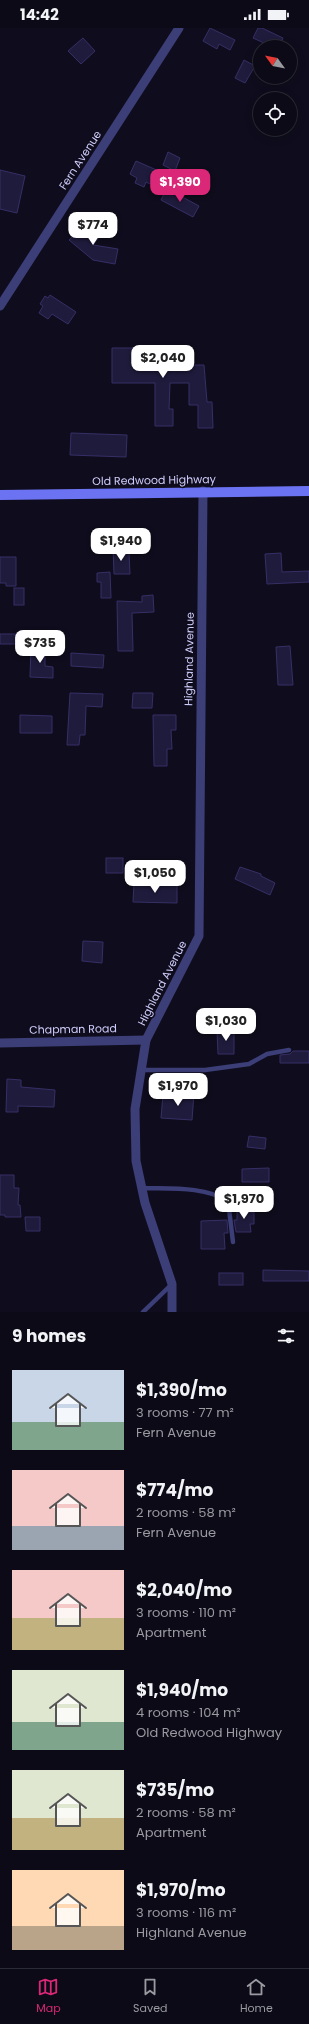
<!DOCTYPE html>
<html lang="en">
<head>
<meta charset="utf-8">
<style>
	:root { --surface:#0b0a16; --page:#14131f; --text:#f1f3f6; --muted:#9a9aa1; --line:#2b2b35; --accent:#db2777 }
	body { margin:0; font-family:Poppins,sans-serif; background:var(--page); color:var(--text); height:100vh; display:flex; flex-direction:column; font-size:15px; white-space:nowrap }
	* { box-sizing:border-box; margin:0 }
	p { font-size:13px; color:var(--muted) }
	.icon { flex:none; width:22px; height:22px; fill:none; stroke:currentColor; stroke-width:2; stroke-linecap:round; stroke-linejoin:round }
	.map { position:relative; height:1284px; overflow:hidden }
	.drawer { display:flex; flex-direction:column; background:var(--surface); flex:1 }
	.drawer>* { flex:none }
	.needle { width:26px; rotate:303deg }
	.fabs { position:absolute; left:253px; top:12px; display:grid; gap:8px }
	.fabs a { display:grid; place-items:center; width:44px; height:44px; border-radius:50%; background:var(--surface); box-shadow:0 2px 10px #0003,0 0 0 1px var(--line); font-size:20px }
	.price { position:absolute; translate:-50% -34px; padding:0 9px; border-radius:8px; background:#fff; color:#222; font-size:13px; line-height:26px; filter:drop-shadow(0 1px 2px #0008) }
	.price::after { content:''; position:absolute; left:50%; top:24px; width:12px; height:9px; margin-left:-6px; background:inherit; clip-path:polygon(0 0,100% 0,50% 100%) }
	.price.on { background:var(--accent); color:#fff }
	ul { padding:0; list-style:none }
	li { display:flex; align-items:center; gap:12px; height:100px; padding:0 12px }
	li span { display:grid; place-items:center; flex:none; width:112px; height:80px; border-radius:0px; color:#555 }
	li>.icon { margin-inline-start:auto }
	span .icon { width:48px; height:48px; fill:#fffc; stroke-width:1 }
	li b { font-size:17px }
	h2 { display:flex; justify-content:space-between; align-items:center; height:48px; padding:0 12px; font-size:17px }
	.status { display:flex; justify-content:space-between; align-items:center; height:28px; padding:0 20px; background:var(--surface); direction:ltr }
	.status svg { height:11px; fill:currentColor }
	.tab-bar { display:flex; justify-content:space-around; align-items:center; height:56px; border-top:1px solid var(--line); background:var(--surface); font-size:11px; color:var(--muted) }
	.tab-bar a { display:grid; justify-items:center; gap:2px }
	.tab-bar .on { color:var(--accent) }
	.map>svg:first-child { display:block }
</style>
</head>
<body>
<div class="status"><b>14:42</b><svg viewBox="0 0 49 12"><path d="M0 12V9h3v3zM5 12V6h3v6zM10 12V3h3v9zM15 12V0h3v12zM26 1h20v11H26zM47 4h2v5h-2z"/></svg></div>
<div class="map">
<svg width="309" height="1284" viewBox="0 0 309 1284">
	<rect width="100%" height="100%" fill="#0f0d1d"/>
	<g fill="#1f1b3c" stroke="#362f66">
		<path d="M210,0L235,12L230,22L219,16L217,21L203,13Z"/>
		<path d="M258,0H262L283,10L279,19H273L253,10Z"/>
		<path d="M83,10L95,23L81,36L68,23Z"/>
		<path d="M244,32L255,38L245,55L235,50Z"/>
		<path d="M168,124L180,130L175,143L163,137Z"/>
		<path d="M136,133L161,144L156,153L152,151L150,156L146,154L144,159L135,155L137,150L130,146Z"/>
		<path d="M0,142L25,148L17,185L0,181Z"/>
		<path d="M165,164L170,166L171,165H175L199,178L193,189L161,172Z"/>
		<path d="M85,197L99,209L93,217L118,221L115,236L93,232L69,212Z"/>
		<path d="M50,267L76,284L68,296L52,286L48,291L39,285L43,278L40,276L45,268L48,270Z"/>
		<path d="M112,320H184V337H204L207,374H212L213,400H198V377H189V355H170L169,381H173V398H155V355H112Z"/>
		<path d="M71,405L127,407L126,429L70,427Z"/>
		<path d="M123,519V526L129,525L130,546H114L113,520Z"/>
		<path d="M281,525L282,544L309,543V554L267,556L265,526Z"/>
		<path d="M0,529H16V558H6V555H0Z"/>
		<path d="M110,544L111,570H101V554H97V545Z"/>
		<rect x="14" y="560" width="10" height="17"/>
		<path d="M153,567L154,584L132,585L133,623H118L117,573L142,574V568Z"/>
		<path d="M0,606H24L25,616H0Z"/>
		<path d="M290,618L293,657H278L276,619Z"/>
		<path d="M31,620H45V638L53,639V650L30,649Z"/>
		<path d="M71,625L104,627L103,640L71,638Z"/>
		<path d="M70,665L103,666L102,679L86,678L85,707H80L79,717H67Z"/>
		<path d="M133,665H153L152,680H132Z"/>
		<path d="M20,687L52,688V705H20Z"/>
		<path d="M153,687H176V702H171L172,721H167V738H154Z"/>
		<rect x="106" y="830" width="17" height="15"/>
		<path d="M240,839L261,846V848L275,855L270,867L235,851Z"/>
		<path d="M134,856L177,857V875L133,874Z"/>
		<path d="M83,913L103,914L102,935L82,933Z"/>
		<path d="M217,1003H234V1026H218Z"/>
		<path d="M293,1023H309V1035H280V1027L290,1026Z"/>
		<path d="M7,1051L21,1052V1059L55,1062L54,1079L18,1078V1084H6Z"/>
		<path d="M180,1064L194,1065L192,1092L161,1090L163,1067L180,1068Z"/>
		<path d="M249,1108L266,1110L265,1121L247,1119Z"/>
		<path d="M269,1140V1154H242V1141Z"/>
		<path d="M0,1147H14V1160H19L18,1177H20L21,1189H5V1187H0Z"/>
		<path d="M237,1180H249V1184H254V1196H250L251,1204H236L234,1192H237Z"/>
		<path d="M25,1189H40V1203H26Z"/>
		<path d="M227,1192L228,1205H224L225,1221H201V1193Z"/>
		<path d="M263,1242L309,1243V1253H263Z"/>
		<rect x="219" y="1245" width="24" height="12"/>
	</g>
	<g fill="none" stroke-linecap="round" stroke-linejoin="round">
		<g stroke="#3c3e78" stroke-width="4.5">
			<path d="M141,1042H205L249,1036L267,1026L289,1022"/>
			<path d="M142,1160C169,1161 204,1158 228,1173L233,1214"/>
			<path d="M143,1284L172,1256"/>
		</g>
		<g stroke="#3c3e78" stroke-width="9">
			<path d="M0,278L179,0"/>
			<path d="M0,1015L146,1012"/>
			<path d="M172,1284V1256L145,1175L136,1133L135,1081L146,1012L199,908L203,463"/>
		</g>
		<path stroke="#6c73f3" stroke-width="10" d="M0,467L309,463"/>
	</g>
	<g text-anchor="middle" stroke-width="3.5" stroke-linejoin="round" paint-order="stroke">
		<g font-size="11" fill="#cfcdfb" stroke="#0f0d1d">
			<text transform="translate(80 132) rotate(-57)" y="4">Fern Avenue</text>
			<text transform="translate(154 452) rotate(-1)" y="4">Old Redwood Highway</text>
			<text transform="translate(189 631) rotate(-89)" y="4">Highland Avenue</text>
			<text transform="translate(162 955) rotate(-63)" y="4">Highland Avenue</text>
			<text transform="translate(73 1001) rotate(-1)" y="4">Chapman Road</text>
		</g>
	</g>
</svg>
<div class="fabs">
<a><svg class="needle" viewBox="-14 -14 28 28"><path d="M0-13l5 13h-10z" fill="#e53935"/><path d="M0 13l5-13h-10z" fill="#9a9aa1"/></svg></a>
<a><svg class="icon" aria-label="locate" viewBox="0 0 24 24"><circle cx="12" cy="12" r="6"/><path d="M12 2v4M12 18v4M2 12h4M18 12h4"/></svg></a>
</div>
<b class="price on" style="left:180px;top:175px">$1,390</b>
<b class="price" style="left:93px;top:218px">$774</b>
<b class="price" style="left:163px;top:351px">$2,040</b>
<b class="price" style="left:121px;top:534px">$1,940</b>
<b class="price" style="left:40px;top:636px">$735</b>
<b class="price" style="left:155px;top:866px">$1,050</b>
<b class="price" style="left:226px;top:1014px">$1,030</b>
<b class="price" style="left:178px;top:1079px">$1,970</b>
<b class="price" style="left:244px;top:1192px">$1,970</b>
</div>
<section class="drawer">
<h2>9 homes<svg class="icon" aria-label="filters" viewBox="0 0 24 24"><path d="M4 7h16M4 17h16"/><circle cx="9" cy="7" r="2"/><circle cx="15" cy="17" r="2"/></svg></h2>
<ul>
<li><span style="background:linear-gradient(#c9d6e8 65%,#7fa58c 0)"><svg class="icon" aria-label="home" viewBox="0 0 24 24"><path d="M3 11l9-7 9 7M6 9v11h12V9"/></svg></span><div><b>$1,390/mo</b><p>3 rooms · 77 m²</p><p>Fern Avenue</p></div></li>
<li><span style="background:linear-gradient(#f6c9c9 70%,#9aa5b1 0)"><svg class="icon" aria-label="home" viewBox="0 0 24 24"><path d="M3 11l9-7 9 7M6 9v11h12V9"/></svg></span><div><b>$774/mo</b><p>2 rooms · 58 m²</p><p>Fern Avenue</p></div></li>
<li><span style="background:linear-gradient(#f6c9c9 60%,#c2b280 0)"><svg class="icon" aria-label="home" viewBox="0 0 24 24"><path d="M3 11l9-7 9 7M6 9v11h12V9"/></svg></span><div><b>$2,040/mo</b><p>3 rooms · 110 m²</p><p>Apartment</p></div></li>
<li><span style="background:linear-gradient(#dfe7d0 65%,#7fa58c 0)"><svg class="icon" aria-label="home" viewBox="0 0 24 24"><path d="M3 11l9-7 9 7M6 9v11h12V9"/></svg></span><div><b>$1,940/mo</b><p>4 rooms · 104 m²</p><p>Old Redwood Highway</p></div></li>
<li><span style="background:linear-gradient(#dfe7d0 60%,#c2b280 0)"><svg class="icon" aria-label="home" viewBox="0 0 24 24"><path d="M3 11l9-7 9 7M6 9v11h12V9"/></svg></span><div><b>$735/mo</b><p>2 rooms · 58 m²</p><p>Apartment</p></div></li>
<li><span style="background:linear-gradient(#ffd9b3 70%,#b9a48a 0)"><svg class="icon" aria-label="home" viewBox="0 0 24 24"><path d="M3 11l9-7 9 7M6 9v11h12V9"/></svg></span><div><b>$1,970/mo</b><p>3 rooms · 116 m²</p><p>Highland Avenue</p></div></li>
</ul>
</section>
<nav class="tab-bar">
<a class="on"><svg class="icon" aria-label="map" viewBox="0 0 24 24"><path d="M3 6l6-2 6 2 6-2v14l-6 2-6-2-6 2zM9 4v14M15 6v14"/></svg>Map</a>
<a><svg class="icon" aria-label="saved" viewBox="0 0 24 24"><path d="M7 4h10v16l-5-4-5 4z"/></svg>Saved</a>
<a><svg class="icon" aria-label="home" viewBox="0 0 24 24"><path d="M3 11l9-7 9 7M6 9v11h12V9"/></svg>Home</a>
</nav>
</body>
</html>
